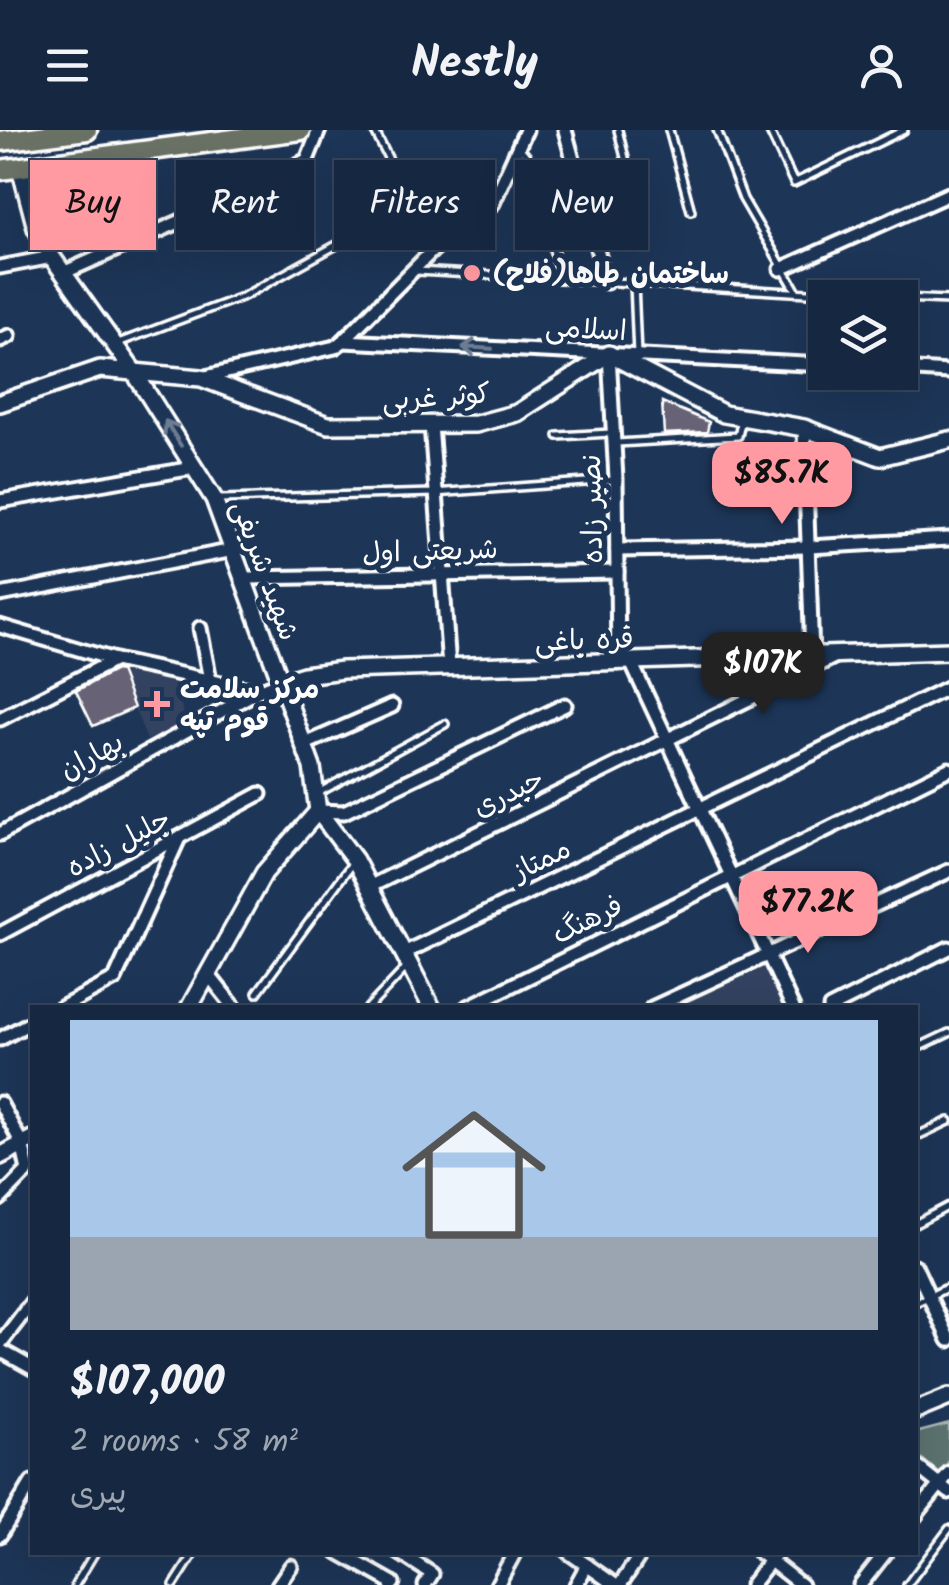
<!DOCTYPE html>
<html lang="en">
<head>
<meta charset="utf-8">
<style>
	:root { --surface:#162841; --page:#1f3048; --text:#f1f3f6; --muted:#9ea6b1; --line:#35445a; --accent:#ff9aa2 }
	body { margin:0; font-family:Kalam,"Playpen Sans Arabic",sans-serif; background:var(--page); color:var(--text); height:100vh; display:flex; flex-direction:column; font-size:38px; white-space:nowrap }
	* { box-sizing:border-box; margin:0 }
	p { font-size:32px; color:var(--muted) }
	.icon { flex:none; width:55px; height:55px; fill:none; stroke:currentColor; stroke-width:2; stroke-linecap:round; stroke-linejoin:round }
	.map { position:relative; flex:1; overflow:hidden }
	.drawer { position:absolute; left:30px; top:875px; width:888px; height:550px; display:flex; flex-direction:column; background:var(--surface); border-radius:0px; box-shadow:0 10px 40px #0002,0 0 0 2px var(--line) }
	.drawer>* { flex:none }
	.banner { position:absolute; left:30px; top:30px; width:890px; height:90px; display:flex; gap:20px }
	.buttons { position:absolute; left:808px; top:150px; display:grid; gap:20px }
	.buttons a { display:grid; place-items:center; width:110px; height:110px; border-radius:0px; background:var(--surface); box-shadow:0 10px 40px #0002,0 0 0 2px var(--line); font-size:50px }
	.price { position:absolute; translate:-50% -85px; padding:0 22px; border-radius:20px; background:var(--accent); color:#111; font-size:32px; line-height:65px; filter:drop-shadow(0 2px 5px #0008) }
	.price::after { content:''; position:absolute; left:50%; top:60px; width:30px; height:22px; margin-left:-15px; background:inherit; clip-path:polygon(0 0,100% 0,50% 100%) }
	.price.selected { background:#222; color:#fff }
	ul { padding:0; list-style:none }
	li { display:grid; align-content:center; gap:20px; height:530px; padding:0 40px }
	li+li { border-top:2px solid var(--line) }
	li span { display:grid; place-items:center; height:310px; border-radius:0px; color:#555 }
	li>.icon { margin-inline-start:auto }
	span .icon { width:180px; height:180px; fill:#fffc; stroke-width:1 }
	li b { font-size:42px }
	.tag { padding:0 35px; border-radius:0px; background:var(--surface); box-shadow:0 10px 40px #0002,0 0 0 2px var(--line); font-size:35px; line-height:90px }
	.tag.selected { background:var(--accent); color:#111 }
	header { display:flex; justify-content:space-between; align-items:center; height:130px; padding:0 40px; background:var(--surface); font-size:45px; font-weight:800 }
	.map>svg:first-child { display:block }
</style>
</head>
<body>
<header><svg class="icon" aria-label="menu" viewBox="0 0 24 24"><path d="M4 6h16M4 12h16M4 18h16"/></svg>Nestly<svg class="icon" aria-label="person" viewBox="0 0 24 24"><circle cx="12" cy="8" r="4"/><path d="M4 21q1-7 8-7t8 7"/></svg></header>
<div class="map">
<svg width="949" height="1455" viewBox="0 0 949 1455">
	<rect width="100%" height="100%" fill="#1d3557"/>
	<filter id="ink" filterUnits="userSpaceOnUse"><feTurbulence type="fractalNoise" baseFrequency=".01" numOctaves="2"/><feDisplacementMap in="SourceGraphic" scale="20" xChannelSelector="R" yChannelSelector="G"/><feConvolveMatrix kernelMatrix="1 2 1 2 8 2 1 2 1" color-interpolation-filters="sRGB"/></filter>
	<g filter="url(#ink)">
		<g fill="#334260">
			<path d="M118,538L173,553L188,594L147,610Z"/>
			<path d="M765,826L789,877H693L686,864Z"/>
		</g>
		<path fill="#5b736f" stroke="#adb9b7" stroke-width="2.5" d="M949,1294V1331L940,1344L915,1323V1303Z"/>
		<g fill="#676276" stroke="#fff" stroke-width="2.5">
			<path d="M662,272L709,292L707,302L664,304Z"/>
			<path d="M116,540L120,541L134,578L93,596L76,561Z"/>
		</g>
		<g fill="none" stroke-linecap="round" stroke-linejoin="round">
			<g stroke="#fff" stroke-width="12">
				<g id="lane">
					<path d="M374,0L433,117"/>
					<path d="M618,0L643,99"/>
					<path d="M669,0L691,81"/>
					<path d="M717,0L743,69L797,162"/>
					<path d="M769,0L794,53L904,0"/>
					<path d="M520,18L533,34L560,149"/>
					<path d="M417,141L898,168"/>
					<path d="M634,153L637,225"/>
					<path d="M900,168L949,170"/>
					<path d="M118,213L244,166L471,41"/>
					<path d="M558,306L611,303"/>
					<path d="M617,313L738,306L742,289"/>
					<path d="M220,369L434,363L613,350"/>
					<path d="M320,662L445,594"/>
					<path d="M257,863L353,732"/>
					<path d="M368,878L408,836"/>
					<path d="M915,919L949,903"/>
					<path d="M915,1007L949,991"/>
					<path d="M915,1094L949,1076"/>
					<path d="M915,1173L949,1157"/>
					<path d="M75,1455L95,1422"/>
					<path d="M174,1455L195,1422"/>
					<path d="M907,1455L949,1399"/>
				</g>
			</g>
			<g stroke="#fff" stroke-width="19">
				<g id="street">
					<path d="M565,0L606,152"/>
					<path d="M124,48L151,104"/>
					<path d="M0,137L52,127"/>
					<path d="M781,139L949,64"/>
					<path d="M63,143L222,73L307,30L319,0"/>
					<path d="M0,210L9,206"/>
					<path d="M343,211L825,235"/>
					<path d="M609,224L616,349L618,533"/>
					<path d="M900,239L949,242"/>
					<path d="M201,248L335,217L343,211L434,119L468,98L493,73L526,0"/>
					<path d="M431,294L449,537"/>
					<path d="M804,298L812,526"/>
					<path d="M0,371L194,338"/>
					<path d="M617,420L809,417L949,409"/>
					<path d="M244,448L617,442"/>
					<path d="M0,465L234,420"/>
					<path d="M0,496L115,530L258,561L281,552"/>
					<path d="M200,498L210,550"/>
					<path d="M631,532L793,878"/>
					<path d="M0,589L115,530"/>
					<path d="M303,615L392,576"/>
					<path d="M318,681L344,682L565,575"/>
					<path d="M0,704L258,561"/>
					<path d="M369,757L836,526"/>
					<path d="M0,804L260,664"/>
					<path d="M404,823L949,557"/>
					<path d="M208,844L235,878"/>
					<path d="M61,878L115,849L179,708"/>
					<path d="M466,878L949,639"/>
					<path d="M652,878L949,741"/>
					<path d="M830,878L949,818"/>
					<path d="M0,909L32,892"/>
					<path d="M0,973L22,1014L28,1040L0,1069"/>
					<path d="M915,1136L949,1210"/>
					<path d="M0,1214L32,1172"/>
					<path d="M0,1220L32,1238"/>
					<path d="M915,1335L949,1362"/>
					<path d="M915,1386L949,1343"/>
					<path d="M0,1405L32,1352"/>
					<path d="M338,1422L393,1453L391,1455"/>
					<path d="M398,1422L432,1444L425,1455"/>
					<path d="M568,1422L615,1455"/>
					<path d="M759,1422L801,1455"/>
					<path d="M278,1455L291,1436"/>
					<path d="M497,1455L515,1422"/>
					<path d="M576,1455L587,1435"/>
					<path d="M620,1455L642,1422"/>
					<path d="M751,1455L777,1422"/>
					<path d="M860,1455L886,1422"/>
				</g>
			</g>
			<g stroke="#fff" stroke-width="22">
				<g id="secondary">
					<path d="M20,37L36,98L52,127L134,242L214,369L312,637L318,681L355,730L432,878"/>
					<path d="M0,273L100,239L201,248L328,295L476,294L517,283L609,224L724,284L804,298L880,327L949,310"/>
					<path d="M281,552L304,545L342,540L949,521"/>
					<path d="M189,878L264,743L318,681"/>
					<path d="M0,1026L32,1009"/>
					<path d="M915,1281L949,1267"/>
				</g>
			</g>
			<g stroke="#fff" stroke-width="25">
				<g id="primary">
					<path d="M0,11L87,0"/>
					<path d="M0,40L301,0"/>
				</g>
			</g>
			<use href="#lane" stroke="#1d3557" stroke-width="5"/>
			<use href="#street" stroke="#1d3557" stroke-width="11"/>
			<use href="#secondary" stroke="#1d3557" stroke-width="15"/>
			<use href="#primary" stroke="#6a7165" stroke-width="18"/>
		</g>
		<defs><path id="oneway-shaft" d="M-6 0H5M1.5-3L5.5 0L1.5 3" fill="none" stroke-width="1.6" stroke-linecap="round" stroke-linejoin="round" transform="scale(2.5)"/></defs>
		<g stroke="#6c7c92">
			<use href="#oneway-shaft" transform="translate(477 218) rotate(-177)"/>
			<use href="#oneway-shaft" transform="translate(173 303) rotate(-122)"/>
		</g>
	</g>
	<g fill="#ff9aa2" stroke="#1d3557" stroke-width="4">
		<circle cx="472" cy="143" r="10"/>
		<path d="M152 559h10v10h10v10h-10v10h-10v-10h-10v-10h10z"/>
	</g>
	<g text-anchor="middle" stroke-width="10" stroke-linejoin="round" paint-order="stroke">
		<g font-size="28" font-weight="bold" fill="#fff" stroke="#1d3557" text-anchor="start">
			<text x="492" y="153">ساختمان طاها(فلاح)</text>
			<text x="180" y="568">مرکز سلامت<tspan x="180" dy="32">قوم تپه</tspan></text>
		</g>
		<g font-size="28" fill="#fff" stroke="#1d3557">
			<text transform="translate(586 198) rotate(3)" y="10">اسلامی</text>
			<text transform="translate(436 266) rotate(-4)" y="10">کوثر غربی</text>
			<text transform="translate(591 379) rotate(-91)" y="10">نصیر زاده</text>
			<text transform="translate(430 420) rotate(-2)" y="10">شریعتی اول</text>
			<text transform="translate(266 440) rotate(70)" y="10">شهید شریفى</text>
			<text transform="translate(584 509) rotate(-2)" y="10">قره باغی</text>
			<text transform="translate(91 625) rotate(-29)" y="10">بهاران</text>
			<text transform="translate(508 662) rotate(-26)" y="10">حیدری</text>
			<text transform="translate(118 712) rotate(-28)" y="10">جلیل زاده</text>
			<text transform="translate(541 729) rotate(-26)" y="10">ممتاز</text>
			<text transform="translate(587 789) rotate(-26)" y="10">فرهنگ</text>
		</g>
	</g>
</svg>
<div class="buttons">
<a><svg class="icon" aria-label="layers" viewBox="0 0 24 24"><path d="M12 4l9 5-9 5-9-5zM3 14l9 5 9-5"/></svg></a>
</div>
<b class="price" style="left:782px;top:397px">$85.7K</b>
<b class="price selected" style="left:763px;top:587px">$107K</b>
<b class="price" style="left:808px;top:826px">$77.2K</b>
<div class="banner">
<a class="tag selected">Buy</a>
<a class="tag">Rent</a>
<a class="tag">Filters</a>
<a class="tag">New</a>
</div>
<section class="drawer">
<ul>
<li><span style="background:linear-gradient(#a9c7e8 70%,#9aa5b1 0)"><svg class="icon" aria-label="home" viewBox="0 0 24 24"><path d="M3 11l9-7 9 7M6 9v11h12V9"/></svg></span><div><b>$107,000</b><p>2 rooms · 58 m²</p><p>پیری</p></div></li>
</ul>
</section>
</div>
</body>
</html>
